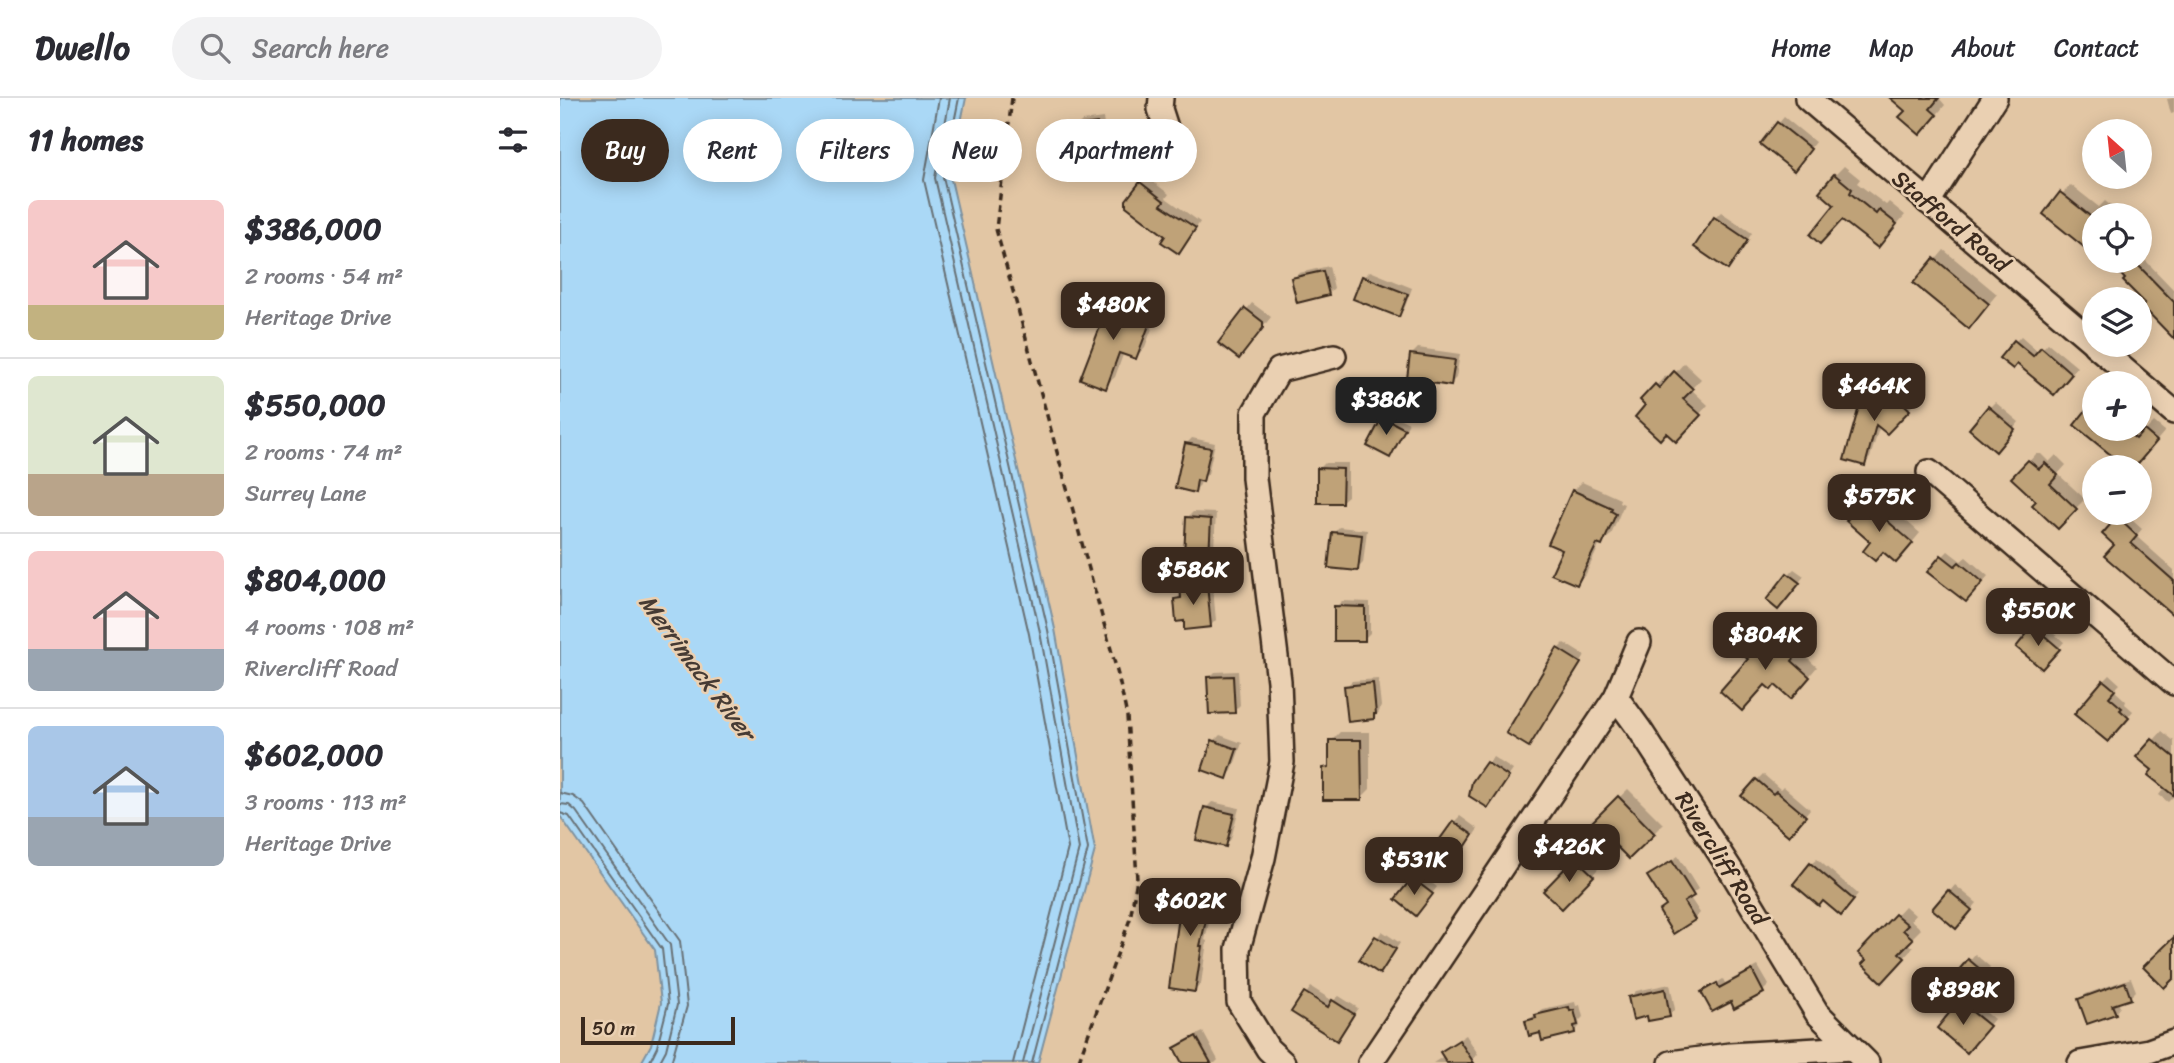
<!DOCTYPE html>
<html lang="en">
<head>
<meta charset="utf-8">
<style>
	:root { --surface:#fff; --page:#f2f2f3; --text:#2b2b33; --muted:#7c7c81; --line:#e1e1e2; --accent:#3b2a1e }
	body { margin:0; font-family:Sriracha,sans-serif; background:var(--page); color:var(--text); height:100vh; display:flex; flex-direction:column; font-size:26px; white-space:nowrap }
	* { box-sizing:border-box; margin:0 }
	p { font-size:23px; color:var(--muted) }
	.icon { flex:none; width:38px; height:38px; fill:none; stroke:currentColor; stroke-width:2; stroke-linecap:round; stroke-linejoin:round }
	.map { position:relative; flex:1; overflow:hidden }
	.drawer { display:flex; flex-direction:column; background:var(--surface); width:560px }
	.drawer>* { flex:none }
	.hud { position:absolute; left:21px; top:21px; width:665px; height:63px; display:flex; gap:14px }
	.needle { width:46px; rotate:333deg }
	.buttons { position:absolute; left:1522px; top:21px; display:grid; gap:14px }
	.buttons a { display:grid; place-items:center; width:70px; height:70px; border-radius:50%; background:var(--surface); box-shadow:0 4px 18px #0003; font-size:35px }
	.scale { position:absolute; left:21px; bottom:18px; width:154px; box-sizing:border-box; padding-left:7px; border:4px solid #3b2a1e; border-top:0; font-size:19px; line-height:24px; white-space:nowrap; color:#3b2a1e; -webkit-text-stroke:5px #ead0b2; paint-order:stroke }
	.price { position:absolute; translate:-50% -60px; padding:0 16px; border-radius:14px; background:var(--accent); color:#fff; font-size:23px; line-height:46px; filter:drop-shadow(0 2px 4px #0008) }
	.price::after { content:''; position:absolute; left:50%; top:42px; width:21px; height:16px; margin-left:-10px; background:inherit; clip-path:polygon(0 0,100% 0,50% 100%) }
	.price.current { background:#222; color:#fff }
	ul { padding:0; list-style:none }
	li { display:flex; align-items:center; gap:21px; height:175px; padding:0 28px }
	li+li { border-top:2px solid var(--line) }
	li span { display:grid; place-items:center; flex:none; width:196px; height:140px; border-radius:10px; color:#555 }
	li>.icon { margin-inline-start:auto }
	span .icon { width:84px; height:84px; fill:#fffc; stroke-width:1 }
	li b { font-size:30px }
	h2 { display:flex; justify-content:space-between; align-items:center; height:84px; padding:0 28px; font-size:30px }
	.chip { padding:0 24px; border-radius:32px; background:var(--surface); box-shadow:0 4px 18px #0003; font-size:24px; line-height:63px }
	.chip.current { background:var(--accent); color:#fff }
	header { display:flex; align-items:center; gap:42px; box-sizing:border-box; height:98px; padding:0 35px; background:var(--surface); border-bottom:2px solid var(--line) }
	header strong { font-size:33px }
	nav { display:flex; gap:38px; margin-inline-start:auto; font-size:24px }
	.search { width:490px; height:63px; background:var(--page); display:flex; align-items:center; gap:18px; box-sizing:border-box; padding:0 24px; border-radius:38px; color:var(--muted); font-size:26px }
	main { display:flex; flex:1; min-height:0 }
	.map>svg:first-child { display:block }
</style>
</head>
<body>
<header>
<strong>Dwello</strong>
<div class="search"><svg class="icon" aria-label="search" viewBox="0 0 24 24"><circle cx="10" cy="10" r="6"/><path d="M15 15l6 6"/></svg>Search here</div>
<nav><a>Home</a><a>Map</a><a>About</a><a>Contact</a></nav>
</header>
<main>
<section class="drawer">
<h2>11 homes<svg class="icon" aria-label="filters" viewBox="0 0 24 24"><path d="M4 7h16M4 17h16"/><circle cx="9" cy="7" r="2"/><circle cx="15" cy="17" r="2"/></svg></h2>
<ul>
<li><span style="background:linear-gradient(#f6c9c9 75%,#c2b280 0)"><svg class="icon" aria-label="home" viewBox="0 0 24 24"><path d="M3 11l9-7 9 7M6 9v11h12V9"/></svg></span><div><b>$386,000</b><p>2 rooms · 54 m²</p><p>Heritage Drive</p></div></li>
<li><span style="background:linear-gradient(#dfe7d0 70%,#b9a48a 0)"><svg class="icon" aria-label="home" viewBox="0 0 24 24"><path d="M3 11l9-7 9 7M6 9v11h12V9"/></svg></span><div><b>$550,000</b><p>2 rooms · 74 m²</p><p>Surrey Lane</p></div></li>
<li><span style="background:linear-gradient(#f6c9c9 70%,#9aa5b1 0)"><svg class="icon" aria-label="home" viewBox="0 0 24 24"><path d="M3 11l9-7 9 7M6 9v11h12V9"/></svg></span><div><b>$804,000</b><p>4 rooms · 108 m²</p><p>Rivercliff Road</p></div></li>
<li><span style="background:linear-gradient(#a9c7e8 65%,#9aa5b1 0)"><svg class="icon" aria-label="home" viewBox="0 0 24 24"><path d="M3 11l9-7 9 7M6 9v11h12V9"/></svg></span><div><b>$602,000</b><p>3 rooms · 113 m²</p><p>Heritage Drive</p></div></li>
</ul>
</section>
<div class="map">
<svg width="1614" height="965" viewBox="0 0 1614 965">
	<rect width="100%" height="100%" fill="#e2c6a4"/>
	<filter id="ink" filterUnits="userSpaceOnUse"><feTurbulence type="fractalNoise" baseFrequency=".0143" numOctaves="2"/><feDisplacementMap in="SourceGraphic" scale="14" xChannelSelector="R" yChannelSelector="G"/><feConvolveMatrix kernelMatrix="1 2 1 2 8 2 1 2 1" color-interpolation-filters="sRGB"/></filter>
	<g filter="url(#ink)">
		<path fill="#aad8f6" stroke="#7e92a0" stroke-width="2" d="M0,0H406L390,77L495,531L535,752L478,965H81L91,947L101,905L95,852L0,718Z"/>
		<g fill="#0003">
			<path d="M1333,0H1379L1385,7L1369,26L1347,13Z"/>
			<path d="M1614,0V15L1611,16L1607,1Z"/>
			<path d="M1224,19L1255,44L1239,65L1202,45Z"/>
			<path d="M543,20L547,50L541,56L516,29L522,23Z"/>
			<path d="M1284,68L1300,81L1297,85L1326,107L1329,104L1345,117L1318,148L1277,106L1275,77Z"/>
			<path d="M587,79L609,96L606,100L640,124L624,148L607,137L581,85Z"/>
			<path d="M1511,87L1539,109L1545,103L1561,116L1535,117V147L1502,96Z"/>
			<path d="M1161,114L1192,135L1174,164L1155,120Z"/>
			<path d="M1384,152L1437,196L1418,219L1356,185Z"/>
			<path d="M1586,163L1614,192V227L1587,205L1566,183Z"/>
			<path d="M769,168L774,190L768,196L733,181L739,175Z"/>
			<path d="M810,173L852,190L844,211L839,217L804,179Z"/>
			<path d="M548,193L599,212L585,249L576,259L564,254L555,279L545,288V220L539,202Z"/>
			<path d="M692,205L711,219L684,253L660,245Z"/>
			<path d="M1461,238L1479,254L1488,245L1517,269L1500,289L1457,264L1455,244Z"/>
			<path d="M858,250L900,256L896,280L890,286L876,284L870,291L852,256Z"/>
			<path d="M1124,265L1141,281L1131,291L1148,307L1116,342L1083,302L1105,278L1109,282Z"/>
			<path d="M1330,282L1355,305L1327,334L1320,327L1310,360L1304,366L1300,313Z"/>
			<path d="M1435,304L1459,324L1442,345L1429,310Z"/>
			<path d="M829,315L849,325L835,352L830,358L823,320Z"/>
			<path d="M1594,324L1605,333L1574,369H1563L1557,364L1559,362L1535,331H1580V328L1585,333Z"/>
			<path d="M632,340L655,345L648,376L641,381L640,387L634,393L626,346Z"/>
			<path d="M1476,356H1481L1489,364L1496,357L1506,367L1498,376L1525,401L1507,419L1478,403L1454,380Z"/>
			<path d="M765,365H788V398L782,403L759,371Z"/>
			<path d="M1022,384L1060,401L1059,404L1064,406L1051,437L1040,446L1026,476L1017,485L1004,451L1013,393Z"/>
			<path d="M1314,395L1360,435L1345,453L1313,444L1305,404Z"/>
			<path d="M633,414L656,415L654,450L648,456L627,420Z"/>
			<path d="M1564,415L1582,431L1576,438L1614,472V515L1556,446L1558,421Z"/>
			<path d="M779,429L807,432L803,465L797,471L774,435Z"/>
			<path d="M1388,453L1401,463L1406,459L1428,478L1412,496L1383,458Z"/>
			<path d="M1234,471L1244,478L1224,504L1229,476Z"/>
			<path d="M652,481L656,522L650,528L625,521L616,502L622,495V489L628,483Z"/>
			<path d="M782,503L810,504V535L804,541L776,509Z"/>
			<path d="M1215,523L1244,548L1239,553L1257,569L1240,589L1215,585L1190,561L1206,532Z"/>
			<path d="M1480,524L1504,544L1488,563L1475,530Z"/>
			<path d="M1004,545L1025,558L974,641L969,647L949,635L998,551Z"/>
			<path d="M678,573L680,607L674,613L649,580L655,574Z"/>
			<path d="M1550,577L1560,586L1554,592L1566,603L1565,606L1573,613L1554,636L1544,583Z"/>
			<path d="M818,581L821,608L819,614L814,620L786,589L792,583Z"/>
			<path d="M1602,633L1614,643V698L1608,704L1599,697L1605,689L1594,672L1579,659Z"/>
			<path d="M780,634H810V691L801,700L765,670L771,664V643Z"/>
			<path d="M660,637L682,645L672,673L666,679L654,643Z"/>
			<path d="M933,659L953,672L928,708L911,692Z"/>
			<path d="M1203,676L1220,691L1223,688L1250,711L1234,730L1197,682Z"/>
			<path d="M1068,691L1103,726L1070,759L1044,733L1027,731Z"/>
			<path d="M652,704L679,710L671,741L666,747L646,710Z"/>
			<path d="M900,718L918,731L901,755L894,724Z"/>
			<path d="M1022,756L1038,771L1002,809L986,793Z"/>
			<path d="M1118,758L1138,791L1129,798L1140,815L1134,821L1101,813L1107,807L1089,778Z"/>
			<path d="M1257,761L1298,796L1286,810L1263,801L1251,766Z"/>
			<path d="M859,775L877,789L862,809L838,801Z"/>
			<path d="M634,781L658,786L645,842L647,843L641,886L635,892L628,787Z"/>
			<path d="M1395,787L1417,805L1402,823L1375,811Z"/>
			<path d="M1345,808L1355,817L1351,822L1361,831L1347,845L1353,850L1331,874L1308,862L1301,855Z"/>
			<path d="M822,833L840,845L820,874L802,862Z"/>
			<path d="M1415,856L1430,869L1416,885L1396,878Z"/>
			<path d="M1198,868L1209,887L1203,893L1171,902L1143,894L1163,881L1165,885Z"/>
			<path d="M1571,880L1576,893L1570,899L1558,903L1560,909L1555,915L1520,901L1526,896Z"/>
			<path d="M1110,886L1115,911L1109,917L1088,916L1070,899L1076,893Z"/>
			<path d="M751,889L773,903L779,898L798,910L777,940L733,913Z"/>
			<path d="M1406,898L1434,921L1413,947L1400,904Z"/>
			<path d="M1015,904L1016,908L1020,907L1023,919L1019,923L1020,928L1015,933H982L967,923L983,911Z"/>
			<path d="M643,934L658,962L655,965H624L616,950L622,944Z"/>
			<path d="M906,937L918,956L912,962L907,965H873L884,958L882,955L888,949Z"/>
		</g>
		<g fill="none" stroke-linecap="round" stroke-linejoin="round">
			<g stroke="#677074" stroke-width="2">
				<path d="M379,0L364,82L469,536L508,750L453,965"/>
				<path d="M390,0L375,80L480,534L519,751L463,965"/>
				<path d="M399,0L383,79L488,532L528,751L472,965"/>
				<path d="M0,695L13,698L24,706L120,843L127,908L111,965"/>
				<path d="M0,706L9,707L16,713L110,847L117,907L106,952L99,965"/>
				<path d="M0,715L9,718L102,851L108,906L97,949L89,965"/>
			</g>
		</g>
		<g fill="#bfa278" stroke="#3b2a1e" stroke-width="2">
			<path d="M1330,0H1379L1370,11L1377,17L1360,37L1339,19L1345,13Z"/>
			<path d="M1217,24L1251,51L1234,73L1200,46Z"/>
			<path d="M537,25L542,57L519,61L514,28Z"/>
			<path d="M1274,76L1292,91L1290,95L1316,116L1319,112L1337,126L1318,150L1282,122L1260,146L1250,137L1274,107L1259,94Z"/>
			<path d="M580,84L604,103L601,107L636,130L619,156L601,144L605,138L566,108V102Z"/>
			<path d="M1500,94L1535,122V158L1483,116Z"/>
			<path d="M1154,119L1188,142L1168,172L1134,149Z"/>
			<path d="M1374,160L1429,206L1409,231L1353,185Z"/>
			<path d="M1549,163H1574L1614,204V241L1582,208L1585,205L1563,183L1565,181Z"/>
			<path d="M763,173L769,197L737,205L731,180Z"/>
			<path d="M802,178L848,196L839,219L793,201Z"/>
			<path d="M537,201L591,222L576,261L559,255L546,291L520,281L543,221L532,217Z"/>
			<path d="M685,210L703,224V230L679,261L658,245Z"/>
			<path d="M1454,242L1473,258L1481,249L1512,276L1494,297L1457,266L1453,271L1439,260Z"/>
			<path d="M850,256L895,262L891,288L871,285L870,293L846,289Z"/>
			<path d="M1114,273L1133,291L1123,301L1141,317L1116,344L1106,335L1100,342L1075,319L1085,307L1080,302L1095,286L1099,290Z"/>
			<path d="M1323,286L1350,312L1327,336L1316,327L1305,368L1284,362L1298,312Z"/>
			<path d="M1535,301V331H1563L1576,341L1584,332L1597,343L1575,369H1551L1557,362L1514,327Z"/>
			<path d="M1428,308L1455,331L1436,354L1409,331Z"/>
			<path d="M822,319L845,331L830,360L807,348Z"/>
			<path d="M625,345L651,350L643,384L637,382L635,395L615,390Z"/>
			<path d="M1468,362L1479,371L1485,365L1498,377L1490,386L1517,411L1498,431L1472,407L1476,403L1451,380Z"/>
			<path d="M757,370L783,371L782,405H757Z"/>
			<path d="M1012,392L1052,410L1051,413L1056,416L1042,448L1037,446L1017,487L991,476L1002,452L988,446Z"/>
			<path d="M1303,402L1353,445L1336,465L1323,454L1315,463L1303,453L1310,444L1286,423Z"/>
			<path d="M626,419L651,421L649,458L624,457Z"/>
			<path d="M1557,419L1577,438L1571,445L1614,483V518L1544,458L1554,447L1542,436Z"/>
			<path d="M772,434L802,437L798,473L768,470Z"/>
			<path d="M1381,457L1395,468L1399,464L1423,484L1406,504L1367,474Z"/>
			<path d="M1227,475L1240,485L1218,512L1206,502Z"/>
			<path d="M647,486L651,529L624,532V523L616,524L614,501L621,500L620,488Z"/>
			<path d="M774,508L805,509V543H774Z"/>
			<path d="M1473,528L1500,551L1482,571L1456,549Z"/>
			<path d="M1205,531L1236,558L1232,563L1250,579L1231,601L1215,587L1211,592L1205,587L1182,613L1160,593L1188,561L1182,557Z"/>
			<path d="M997,550L1021,565L969,649L946,635Z"/>
			<path d="M673,578L675,615L649,616L647,579Z"/>
			<path d="M1543,582L1555,592L1549,599L1562,610L1560,612L1569,620L1548,644L1514,616Z"/>
			<path d="M813,585L816,616H814V621L788,624L784,588Z"/>
			<path d="M1592,641L1614,659V698L1588,677L1592,672L1576,659Z"/>
			<path d="M652,642L677,651L667,681L642,672Z"/>
			<path d="M769,642H801L802,702H763V670L769,669Z"/>
			<path d="M926,664L949,679L928,710L909,698L912,684Z"/>
			<path d="M1196,681L1213,696L1216,693L1246,718L1229,738L1181,698Z"/>
			<path d="M1058,698L1095,736L1069,761L1044,736L1037,743L1025,731Z"/>
			<path d="M644,709L674,716L666,749L636,742Z"/>
			<path d="M893,723L913,737L896,763L875,748Z"/>
			<path d="M1015,760L1034,778L1002,811L983,793Z"/>
			<path d="M1112,763L1134,798L1124,804L1135,822L1113,836L1099,813L1106,808L1087,778Z"/>
			<path d="M1250,765L1294,802L1281,818L1263,803L1259,808L1233,786Z"/>
			<path d="M852,780L873,796L856,818L835,801Z"/>
			<path d="M626,786L653,792L640,848H642L635,894L609,890L619,818Z"/>
			<path d="M1388,792L1412,812L1396,831L1372,811Z"/>
			<path d="M1335,816L1348,827L1343,832L1353,841L1339,855L1345,860L1322,885L1302,866L1306,862L1298,855Z"/>
			<path d="M815,838L836,851L820,876L799,862Z"/>
			<path d="M1614,839V880L1604,890L1583,869Z"/>
			<path d="M1408,861L1426,876L1410,894L1393,879Z"/>
			<path d="M1192,872L1204,895L1174,911L1171,904L1152,914L1141,894L1157,885L1159,890Z"/>
			<path d="M1565,884L1571,901L1552,907L1556,916L1527,926L1518,901Z"/>
			<path d="M1105,891L1110,919L1088,923L1087,918L1073,922L1068,899Z"/>
			<path d="M744,894L768,909L772,902L794,916L777,943L731,914Z"/>
			<path d="M1399,903L1430,928L1407,955L1377,930Z"/>
			<path d="M1009,909L1010,913L1014,912L1018,927L1014,928L1015,935L982,943L980,935L969,938L965,923L976,920L975,917Z"/>
			<path d="M636,938L651,965H622L614,950Z"/>
			<path d="M899,942L914,965H887L880,954Z"/>
		</g>
		<g fill="none" stroke-linecap="round" stroke-linejoin="round">
			<g stroke="#3b2a1e" stroke-width="28">
				<g id="minor">
					<path d="M601,0L600,11L612,48"/>
					<path d="M1247,0L1535,246"/>
					<path d="M1368,104L1435,0"/>
					<path d="M1535,247L1614,314"/>
					<path d="M1369,374L1614,585"/>
					<path d="M1079,544L1056,599L1080,632L1172,774L1257,915L1307,965"/>
					<path d="M723,965L708,951L679,904L678,851L703,760L722,664L719,583L694,380V315L719,272L774,258"/>
					<path d="M810,965L1056,599"/>
					<path d="M1111,965L1170,957L1292,950"/>
					<path d="M1520,965L1589,953L1614,944"/>
				</g>
			</g>
			<path stroke="#3b2a1e" stroke-width="3.5" stroke-dasharray="7 5" stroke-linecap="butt" d="M452,0L436,131L558,577L567,618L577,781L570,821L518,965"/>
			<use href="#minor" stroke="#ead0b2" stroke-width="23"/>
		</g>
	</g>
	<g text-anchor="middle" stroke-width="5" stroke-linejoin="round" paint-order="stroke">
		<g font-size="23" fill="#3b2a1e" stroke="#ead0b2">
			<text transform="translate(1391 123) rotate(40)" y="8">Stafford Road</text>
			<text transform="translate(1162 760) rotate(58)" y="8">Rivercliff Road</text>
		</g>
		<g font-size="24" font-style="italic" fill="#463b34" stroke="#ead0b2">
			<text transform="translate(137 569) rotate(53)" y="8">Merrimack River</text>
		</g>
	</g>
</svg>
<div class="buttons">
<a><svg class="needle" viewBox="-14 -14 28 28"><path d="M0-13l5 13h-10z" fill="#e53935"/><path d="M0 13l5-13h-10z" fill="#7c7c81"/></svg></a>
<a><svg class="icon" aria-label="locate" viewBox="0 0 24 24"><circle cx="12" cy="12" r="6"/><path d="M12 2v4M12 18v4M2 12h4M18 12h4"/></svg></a>
<a><svg class="icon" aria-label="layers" viewBox="0 0 24 24"><path d="M12 4l9 5-9 5-9-5zM3 14l9 5 9-5"/></svg></a>
<a>+</a>
<a>−</a>
</div>
<div class="scale">50 m</div>
<b class="price" style="left:553px;top:244px">$480K</b>
<b class="price" style="left:1314px;top:325px">$464K</b>
<b class="price current" style="left:826px;top:339px">$386K</b>
<b class="price" style="left:1319px;top:436px">$575K</b>
<b class="price" style="left:633px;top:509px">$586K</b>
<b class="price" style="left:1478px;top:550px">$550K</b>
<b class="price" style="left:1205px;top:574px">$804K</b>
<b class="price" style="left:1009px;top:786px">$426K</b>
<b class="price" style="left:854px;top:799px">$531K</b>
<b class="price" style="left:630px;top:840px">$602K</b>
<b class="price" style="left:1403px;top:929px">$898K</b>
<div class="hud">
<a class="chip current">Buy</a>
<a class="chip">Rent</a>
<a class="chip">Filters</a>
<a class="chip">New</a>
<a class="chip">Apartment</a>
</div>
</div>
</main>
</body>
</html>
